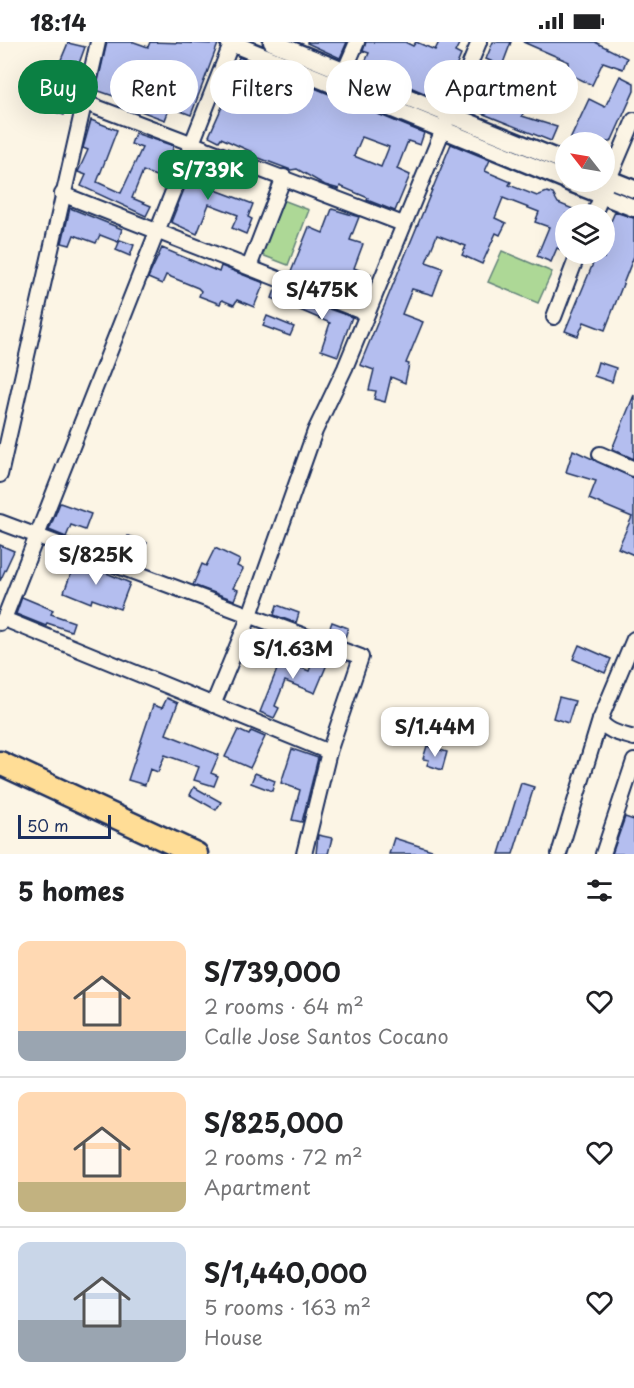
<!DOCTYPE html>
<html lang="en">
<head>
<meta charset="utf-8">
<style>
	:root { --surface:#fff; --page:#f2f2f2; --text:#202124; --muted:#757577; --line:#e0e0e0; --accent:#0b8043 }
	body { margin:0; font-family:"Playpen Sans",sans-serif; background:var(--page); color:var(--text); height:100vh; display:flex; flex-direction:column; font-size:22px; white-space:nowrap }
	* { box-sizing:border-box; margin:0 }
	p { font-size:20px; color:var(--muted) }
	.icon { flex:none; width:33px; height:33px; fill:none; stroke:currentColor; stroke-width:2; stroke-linecap:round; stroke-linejoin:round }
	.map { position:relative; height:812px; overflow:hidden }
	.panel { display:flex; flex-direction:column; background:var(--surface); flex:1 }
	.panel>* { flex:none }
	.hud { position:absolute; left:18px; top:18px; width:598px; height:54px; display:flex; gap:12px }
	.needle { width:39px; rotate:301deg }
	.tools { position:absolute; left:555px; top:90px; display:grid; gap:12px }
	.tools a { display:grid; place-items:center; width:60px; height:60px; border-radius:50%; background:var(--surface); box-shadow:0 6px 24px #0002; font-size:30px }
	.scale { position:absolute; left:18px; bottom:15px; width:93px; box-sizing:border-box; padding-left:6px; border:3px solid #1b2f5e; border-top:0; font-size:16px; line-height:21px; white-space:nowrap; color:#1b2f5e; -webkit-text-stroke:4px #fcf5e5; paint-order:stroke }
	.price { position:absolute; translate:-50% -51px; padding:0 14px; border-radius:12px; background:#fff; color:#222; font-size:20px; line-height:39px; filter:drop-shadow(0 2px 3px #0008) }
	.price::after { content:''; position:absolute; left:50%; top:36px; width:18px; height:14px; margin-left:-9px; background:inherit; clip-path:polygon(0 0,100% 0,50% 100%) }
	.price.current { background:var(--accent); color:#fff }
	ul { padding:0; list-style:none }
	li { display:flex; align-items:center; gap:18px; height:150px; padding:0 18px }
	li+li { border-top:2px solid var(--line) }
	li span { display:grid; place-items:center; flex:none; width:168px; height:120px; border-radius:12px; color:#555 }
	li>.icon { margin-inline-start:auto }
	span .icon { width:72px; height:72px; fill:#fffc; stroke-width:1 }
	li b { font-size:26px }
	h2 { display:flex; justify-content:space-between; align-items:center; height:72px; padding:0 18px; font-size:26px }
	.tag { padding:0 21px; border-radius:27px; background:var(--surface); box-shadow:0 6px 24px #0002; font-size:21px; line-height:54px }
	.tag.current { background:var(--accent); color:#fff }
	.status { display:flex; justify-content:space-between; align-items:center; height:42px; padding:0 30px; background:var(--surface); direction:ltr }
	.status svg { height:16px; fill:currentColor }
	.map>svg:first-child { display:block }
</style>
</head>
<body>
<div class="status"><b>18:14</b><svg viewBox="0 0 49 12"><path d="M0 12V9h3v3zM5 12V6h3v6zM10 12V3h3v9zM15 12V0h3v12zM26 1h20v11H26zM47 4h2v5h-2z"/></svg></div>
<div class="map">
<svg width="634" height="812" viewBox="0 0 634 812">
	<rect width="100%" height="100%" fill="#fcf5e5"/>
	<filter id="ink" filterUnits="userSpaceOnUse"><feTurbulence type="fractalNoise" baseFrequency=".0167" numOctaves="2"/><feDisplacementMap in="SourceGraphic" scale="12" xChannelSelector="R" yChannelSelector="G"/><feConvolveMatrix kernelMatrix="1 2 1 2 8 2 1 2 1" color-interpolation-filters="sRGB"/></filter>
	<g filter="url(#ink)">
		<g fill="#add896" stroke="#64847a" stroke-width="1.5">
			<path d="M283,158L309,168L288,223L262,213Z"/>
			<path d="M502,209L552,230L538,261L488,240Z"/>
		</g>
		<g fill="#b4beef" stroke="#1b2f5e" stroke-width="1.5" fill-rule="evenodd">
			<path d="M107,0H134L148,5L150,0L218,2L191,73L170,65L165,78L127,64L128,59L96,48Z"/>
			<path d="M347,0L340,16L307,1V0Z"/>
			<path d="M366,0H405L413,4L416,0L435,8L439,0H460L455,10L461,13L443,55L432,51L431,54L363,25L369,11L363,9Z"/>
			<path d="M493,0H511L502,24L486,17Z"/>
			<path d="M523,0H595L627,16L623,27L603,20L592,43L565,30L569,20Z"/>
			<path d="M68,1L85,5L65,60L67,61L64,73L49,68L57,47L50,44Z"/>
			<path d="M239,15L424,91L420,103L408,99L397,127L410,133L395,169L367,158L368,156L340,144L339,147L325,143L297,127L291,128L251,113L252,110L221,96L219,99L209,94L225,58L223,57ZM362,95L389,105L381,125L354,114Z"/>
			<path d="M519,31L536,38L522,74L557,85L551,99L466,65L474,48L489,55L493,45L511,52Z"/>
			<path d="M620,34L634,41V49L611,100H569L589,57L605,65Z"/>
			<path d="M91,78L117,88L97,140L121,151L142,106L131,102L135,91L174,104L161,136L143,129L132,156L151,164L146,174L81,144L86,133L78,130L88,108L83,106Z"/>
			<path d="M451,102L490,118L485,129L511,140L509,143L537,154L547,150L553,152L558,161L585,172H566V210L557,206L551,220L537,214L549,185L535,180L539,170L503,156L495,176L506,181L500,193L496,191L482,222L462,213L466,204L437,193L426,220L443,226L433,253L412,247L402,272L423,280L406,321L409,322L405,341L391,335L385,360L374,357L376,349L369,348L374,328L360,323Z"/>
			<path d="M197,115L209,119L206,125L216,129L215,132L219,134L213,147L253,162L248,175L252,177L246,192L232,186L238,173L209,162L197,192L171,180Z"/>
			<path d="M70,166L122,187L118,200L100,193L96,201L74,193L70,203L62,201Z"/>
			<path d="M332,167L359,175L350,198L363,202L354,226L371,233L361,259L291,230L309,185L323,191Z"/>
			<path d="M615,170L634,176V214L605,288L584,280L578,294L565,289L597,212L604,216V195Z"/>
			<path d="M120,198L134,203L130,214L116,208Z"/>
			<path d="M162,206L219,230L221,224L264,241L254,265L237,258L234,263L222,258L220,262L199,254L201,249L198,246L166,233L162,242L148,236Z"/>
			<path d="M275,248L352,275L338,314L321,308L330,281L272,256Z"/>
			<path d="M267,274L294,285L290,294L263,284Z"/>
			<path d="M598,320L616,326L612,340L594,334Z"/>
			<path d="M634,353V417L612,407Z"/>
			<path d="M573,408L634,436V513L618,506L632,475L589,457L596,439L566,430Z"/>
			<path d="M60,461L91,472L85,488L71,483L66,495L49,488Z"/>
			<path d="M128,494L147,501L139,520L121,512Z"/>
			<path d="M0,503L14,509L0,539Z"/>
			<path d="M215,506L240,518L237,524L243,527L233,546L238,548L234,558L193,543L202,522L206,524Z"/>
			<path d="M76,518L130,541L120,567L92,557L91,561L64,550Z"/>
			<path d="M22,555L53,568L51,572L74,580L71,589L47,581L46,584L16,572Z"/>
			<path d="M277,563L299,571L296,581L274,573Z"/>
			<path d="M332,580L348,586L344,599L327,593Z"/>
			<path d="M579,603L611,617L605,631L573,617Z"/>
			<path d="M284,610L295,614L292,622L309,629L315,614L328,620L315,651L285,639L275,664L279,666L274,676L260,670Z"/>
			<path d="M559,655L575,659L568,681L553,676Z"/>
			<path d="M167,656L178,661L166,692L219,713L211,731L218,734L214,744L194,738L199,725L165,713L158,730L150,727L145,743L128,738L153,663L162,666Z"/>
			<path d="M238,688L249,693L251,689L265,695L250,726L225,715Z"/>
			<path d="M427,704L447,710L442,728L427,723L429,718L423,717Z"/>
			<path d="M292,707L318,716L302,780L292,778L300,748L281,741Z"/>
			<path d="M255,731L275,739L272,749L251,741Z"/>
			<path d="M521,741L534,745L513,812H499Z"/>
			<path d="M194,745L221,760L216,768L190,753Z"/>
			<path d="M625,775L634,778V812H612Z"/>
			<path d="M318,793L332,796L328,812H316Z"/>
			<path d="M394,796L438,810L437,812H389Z"/>
		</g>
		<g fill="none" stroke-linecap="round" stroke-linejoin="round">
			<g stroke="#1b2f5e" stroke-width="18">
				<g id="minor">
					<path d="M344,30L357,0"/>
					<path d="M83,60L403,182"/>
					<path d="M62,152L365,271"/>
					<path d="M594,172L634,78"/>
					<path d="M249,225L284,135"/>
					<path d="M554,275L578,212"/>
					<path d="M600,412L634,427"/>
					<path d="M0,433L98,0"/>
					<path d="M0,480L361,615L329,710L304,812"/>
					<path d="M4,577L232,0"/>
					<path d="M0,581L4,577L329,710"/>
					<path d="M634,597L600,678C607,690 621,692 634,696"/>
					<path d="M213,663L250,573L315,389L345,326L479,0"/>
					<path d="M559,812L600,678"/>
					<path d="M603,812L634,719"/>
				</g>
			</g>
			<g stroke="#1b2f5e" stroke-width="21">
				<g id="tertiary">
					<path d="M229,0L566,138"/>
					<path d="M272,0L566,120"/>
					<path d="M604,135L634,147"/>
					<path d="M568,140L634,166"/>
				</g>
			</g>
			<g stroke="#1b2f5e" stroke-width="27">
				<path id="trunk" d="M0,721L196,812"/>
			</g>
			<use href="#minor" stroke="#fcf5e5" stroke-width="14"/>
			<use href="#tertiary" stroke="#fcf5e5" stroke-width="16"/>
			<use href="#trunk" stroke="#ffdd96" stroke-width="22"/>
		</g>
	</g>
</svg>
<div class="tools">
<a><svg class="needle" viewBox="-14 -14 28 28"><path d="M0-13l5 13h-10z" fill="#e53935"/><path d="M0 13l5-13h-10z" fill="#757577"/></svg></a>
<a><svg class="icon" aria-label="layers" viewBox="0 0 24 24"><path d="M12 4l9 5-9 5-9-5zM3 14l9 5 9-5"/></svg></a>
</div>
<div class="scale">50 m</div>
<b class="price current" style="left:208px;top:159px">S/739K</b>
<b class="price" style="left:322px;top:279px">S/475K</b>
<b class="price" style="left:96px;top:544px">S/825K</b>
<b class="price" style="left:293px;top:638px">S/1.63M</b>
<b class="price" style="left:435px;top:716px">S/1.44M</b>
<div class="hud">
<a class="tag current">Buy</a>
<a class="tag">Rent</a>
<a class="tag">Filters</a>
<a class="tag">New</a>
<a class="tag">Apartment</a>
</div>
</div>
<section class="panel">
<h2>5 homes<svg class="icon" aria-label="filters" viewBox="0 0 24 24"><path d="M4 7h16M4 17h16"/><circle cx="9" cy="7" r="2"/><circle cx="15" cy="17" r="2"/></svg></h2>
<ul>
<li><span style="background:linear-gradient(#ffd9b3 75%,#9aa5b1 0)"><svg class="icon" aria-label="home" viewBox="0 0 24 24"><path d="M3 11l9-7 9 7M6 9v11h12V9"/></svg></span><div><b>S/739,000</b><p>2 rooms · 64 m²</p><p>Calle Jose Santos Cocano</p></div><svg class="icon" aria-label="heart" viewBox="0 0 24 24"><path d="M12 20l-8-8c-3-5 5-10 8-4 3-6 11-1 8 4z"/></svg></li>
<li><span style="background:linear-gradient(#ffd9b3 75%,#c2b280 0)"><svg class="icon" aria-label="home" viewBox="0 0 24 24"><path d="M3 11l9-7 9 7M6 9v11h12V9"/></svg></span><div><b>S/825,000</b><p>2 rooms · 72 m²</p><p>Apartment</p></div><svg class="icon" aria-label="heart" viewBox="0 0 24 24"><path d="M12 20l-8-8c-3-5 5-10 8-4 3-6 11-1 8 4z"/></svg></li>
<li><span style="background:linear-gradient(#c9d6e8 65%,#9aa5b1 0)"><svg class="icon" aria-label="home" viewBox="0 0 24 24"><path d="M3 11l9-7 9 7M6 9v11h12V9"/></svg></span><div><b>S/1,440,000</b><p>5 rooms · 163 m²</p><p>House</p></div><svg class="icon" aria-label="heart" viewBox="0 0 24 24"><path d="M12 20l-8-8c-3-5 5-10 8-4 3-6 11-1 8 4z"/></svg></li>
</ul>
</section>
</body>
</html>
